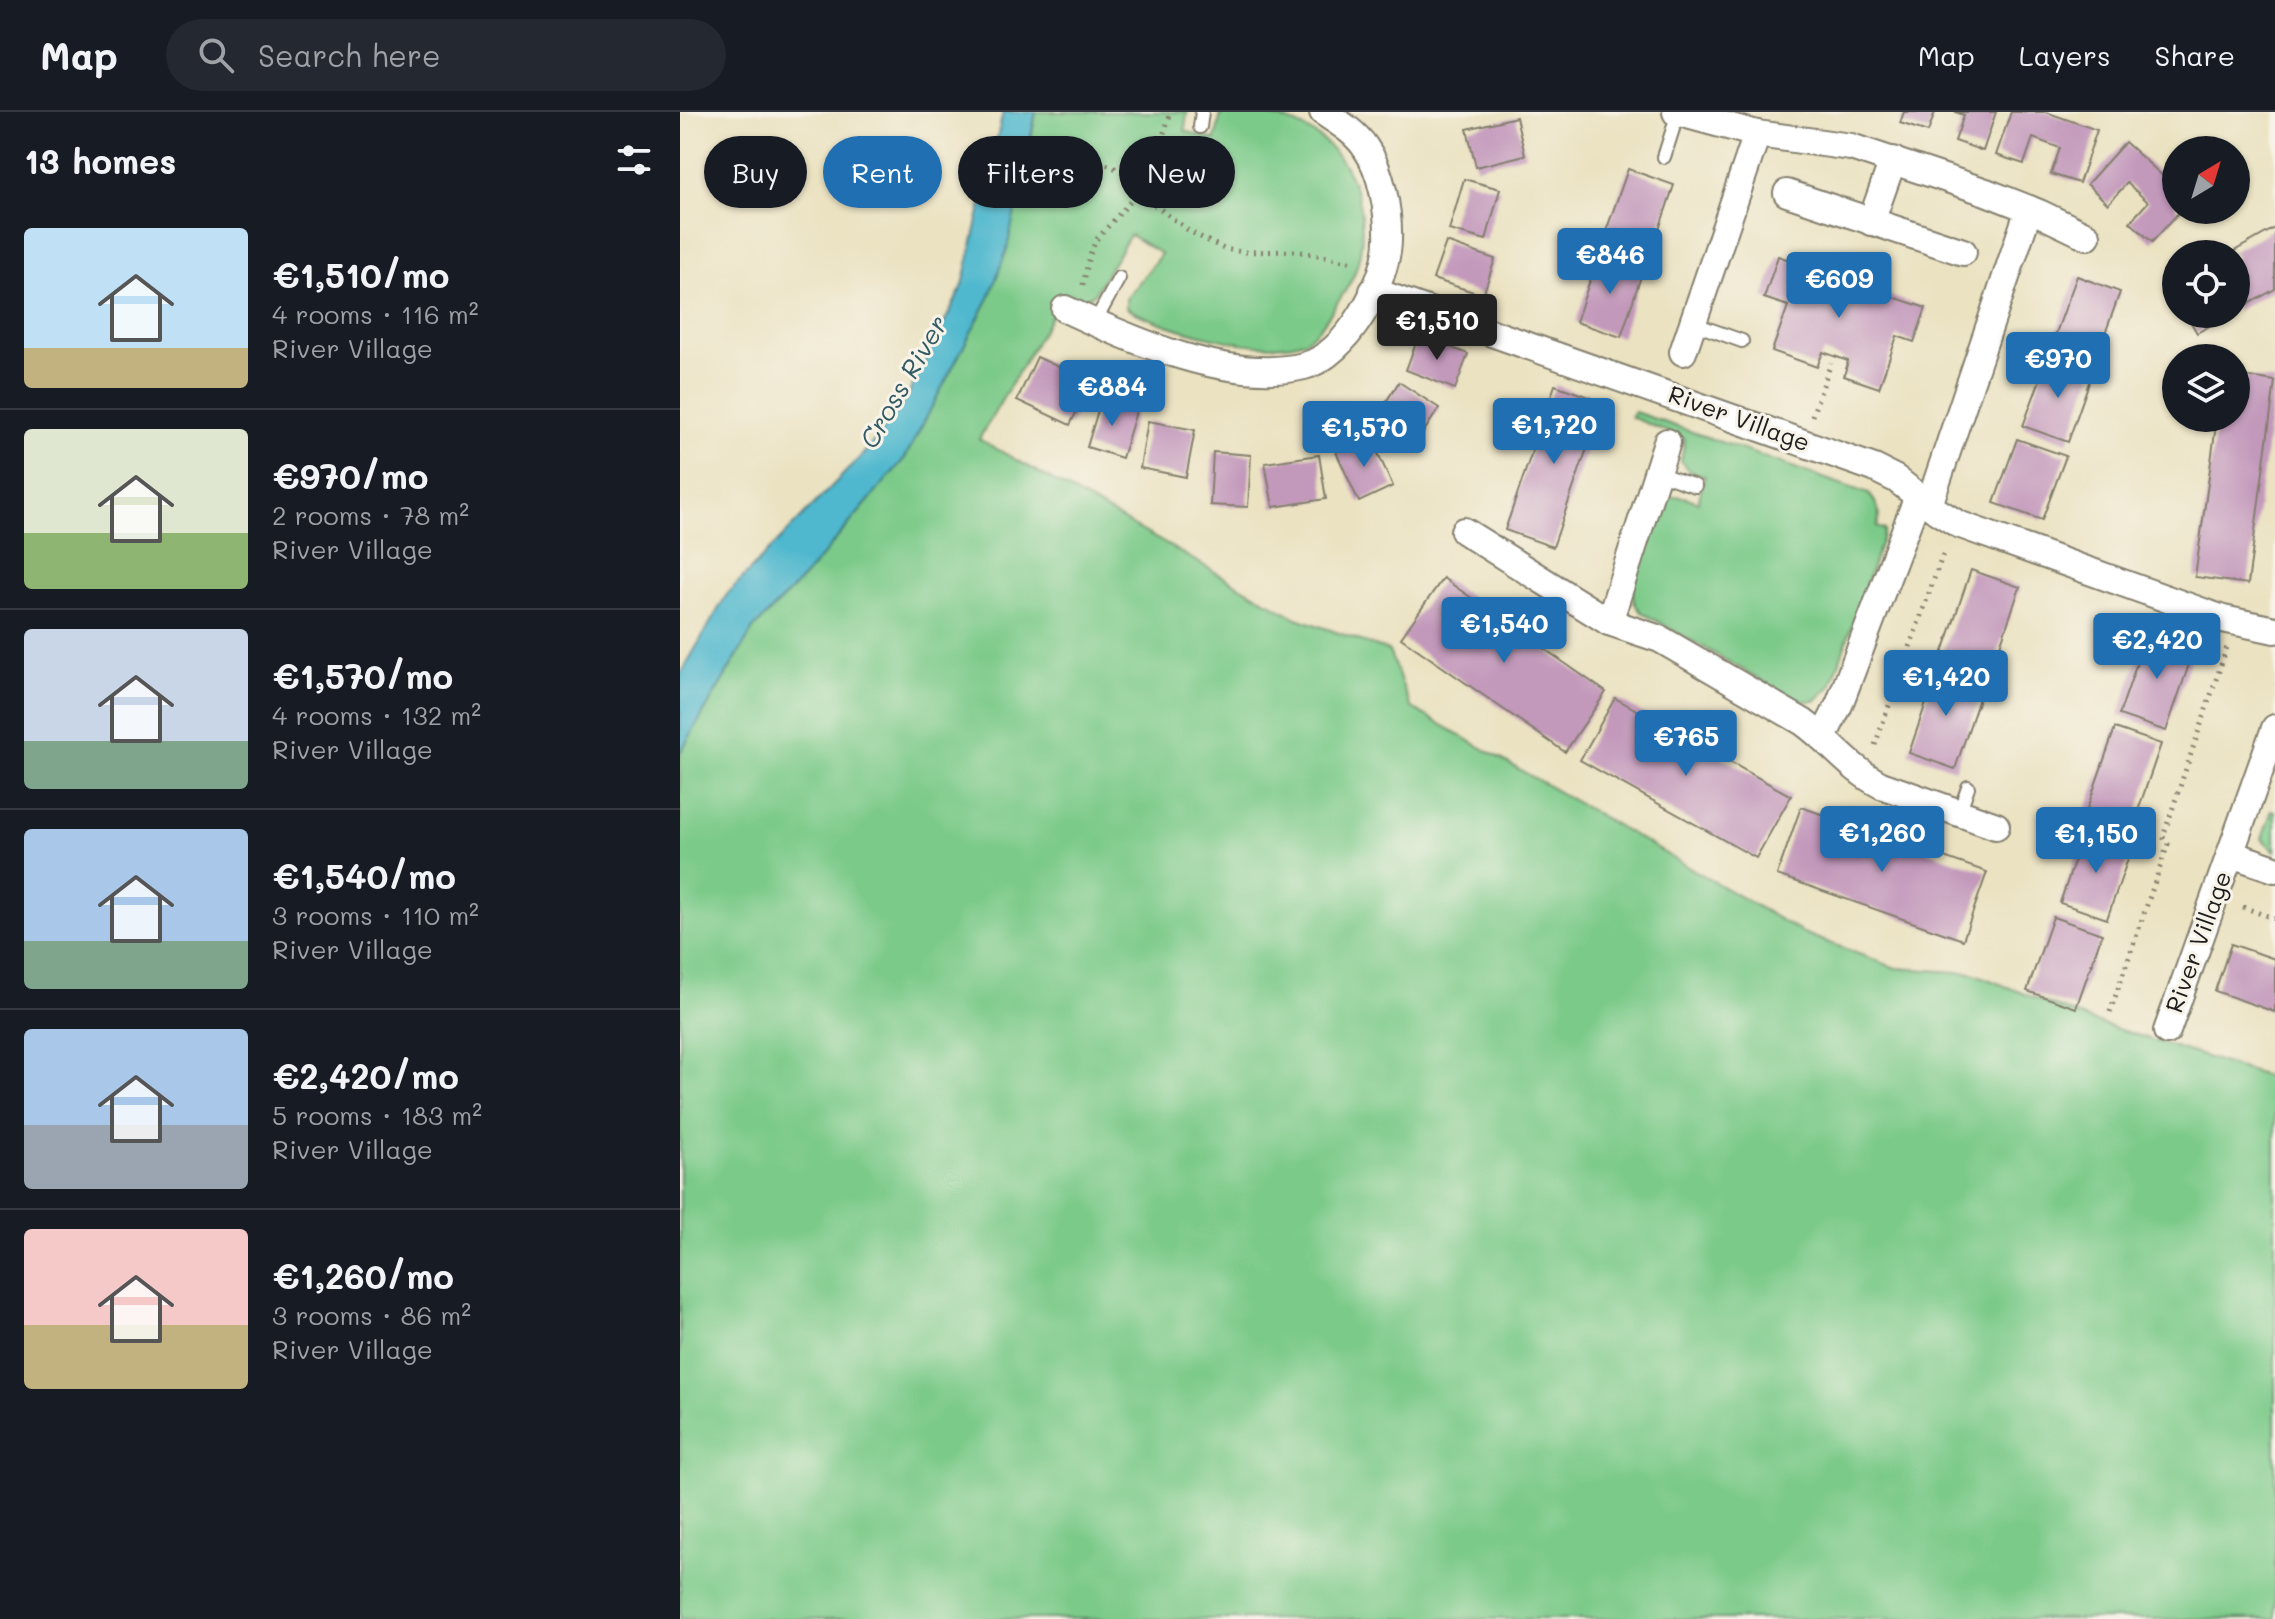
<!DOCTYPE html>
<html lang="en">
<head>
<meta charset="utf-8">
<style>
	:root { --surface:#171b24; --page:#242831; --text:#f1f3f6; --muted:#9ea1a6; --line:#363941; --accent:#1f6fb2 }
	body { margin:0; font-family:Mali,sans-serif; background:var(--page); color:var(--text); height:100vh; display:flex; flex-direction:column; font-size:30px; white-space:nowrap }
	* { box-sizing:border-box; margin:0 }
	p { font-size:26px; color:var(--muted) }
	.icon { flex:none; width:44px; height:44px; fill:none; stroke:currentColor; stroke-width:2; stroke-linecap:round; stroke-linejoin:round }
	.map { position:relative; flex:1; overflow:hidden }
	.drawer { display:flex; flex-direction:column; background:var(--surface); width:680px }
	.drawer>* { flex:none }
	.banner { position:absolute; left:24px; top:24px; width:760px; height:72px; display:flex; gap:16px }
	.needle { width:52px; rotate:38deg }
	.controls { position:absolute; left:1482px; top:24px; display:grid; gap:16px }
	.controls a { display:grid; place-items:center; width:88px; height:88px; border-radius:50%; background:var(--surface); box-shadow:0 2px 6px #0004; font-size:40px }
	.price { position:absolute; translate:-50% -68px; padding:0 18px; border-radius:8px; background:var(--accent); color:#fff; font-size:26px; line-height:52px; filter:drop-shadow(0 2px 4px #0008) }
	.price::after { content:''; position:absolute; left:50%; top:48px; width:24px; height:18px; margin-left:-12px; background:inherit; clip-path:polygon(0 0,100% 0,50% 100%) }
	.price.current { background:#222; color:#fff }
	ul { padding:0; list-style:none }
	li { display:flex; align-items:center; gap:24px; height:200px; padding:0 24px }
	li+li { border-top:2px solid var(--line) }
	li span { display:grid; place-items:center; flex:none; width:224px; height:160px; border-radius:8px; color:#555 }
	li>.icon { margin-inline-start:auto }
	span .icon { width:96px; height:96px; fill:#fffc; stroke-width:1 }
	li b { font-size:34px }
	h2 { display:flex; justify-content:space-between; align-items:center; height:96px; padding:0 24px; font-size:34px }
	.chip { padding:0 28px; border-radius:36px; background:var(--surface); box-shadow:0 2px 6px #0004; font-size:28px; line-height:72px }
	.chip.current { background:var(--accent); color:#fff }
	header { display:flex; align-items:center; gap:48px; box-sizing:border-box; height:112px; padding:0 40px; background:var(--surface); border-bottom:2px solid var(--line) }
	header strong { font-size:38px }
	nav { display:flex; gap:44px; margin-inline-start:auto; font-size:28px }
	.search { width:560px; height:72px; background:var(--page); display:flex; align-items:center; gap:20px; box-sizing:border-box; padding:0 28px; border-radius:44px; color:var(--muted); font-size:30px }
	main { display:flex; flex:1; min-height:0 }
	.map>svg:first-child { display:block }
</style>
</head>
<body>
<header>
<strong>Map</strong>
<div class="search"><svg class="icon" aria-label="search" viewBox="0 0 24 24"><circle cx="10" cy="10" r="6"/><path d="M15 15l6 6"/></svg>Search here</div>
<nav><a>Map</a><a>Layers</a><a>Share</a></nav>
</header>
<main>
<section class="drawer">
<h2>13 homes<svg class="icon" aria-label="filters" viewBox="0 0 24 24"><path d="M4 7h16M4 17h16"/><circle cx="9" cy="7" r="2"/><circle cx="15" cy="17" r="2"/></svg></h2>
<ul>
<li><span style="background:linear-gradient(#bfe0f5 75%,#c2b280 0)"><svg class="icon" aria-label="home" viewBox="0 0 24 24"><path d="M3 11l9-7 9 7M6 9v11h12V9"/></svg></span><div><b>€1,510/mo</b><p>4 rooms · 116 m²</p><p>River Village</p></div></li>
<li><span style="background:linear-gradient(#dfe7d0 65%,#8fb573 0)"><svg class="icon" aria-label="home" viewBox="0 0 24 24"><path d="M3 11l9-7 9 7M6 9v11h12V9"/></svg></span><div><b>€970/mo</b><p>2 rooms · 78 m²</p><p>River Village</p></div></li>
<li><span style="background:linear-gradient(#c9d6e8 70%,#7fa58c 0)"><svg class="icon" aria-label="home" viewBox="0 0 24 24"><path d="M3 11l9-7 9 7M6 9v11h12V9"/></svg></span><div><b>€1,570/mo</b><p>4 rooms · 132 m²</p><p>River Village</p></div></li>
<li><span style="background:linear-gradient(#a9c7e8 70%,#7fa58c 0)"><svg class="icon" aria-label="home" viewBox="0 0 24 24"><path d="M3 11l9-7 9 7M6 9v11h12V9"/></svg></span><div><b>€1,540/mo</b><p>3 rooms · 110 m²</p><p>River Village</p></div></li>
<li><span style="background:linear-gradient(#a9c7e8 60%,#9aa5b1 0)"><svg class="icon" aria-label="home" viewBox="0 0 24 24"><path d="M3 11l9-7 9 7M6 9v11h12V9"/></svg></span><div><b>€2,420/mo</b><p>5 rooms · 183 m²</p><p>River Village</p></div></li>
<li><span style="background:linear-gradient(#f6c9c9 60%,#c2b280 0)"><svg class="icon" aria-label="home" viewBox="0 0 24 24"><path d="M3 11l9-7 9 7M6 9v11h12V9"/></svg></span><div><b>€1,260/mo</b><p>3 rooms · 86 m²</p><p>River Village</p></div></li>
</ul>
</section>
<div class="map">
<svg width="1595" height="1507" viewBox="0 0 1595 1507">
	<rect width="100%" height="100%" fill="#f7f3e8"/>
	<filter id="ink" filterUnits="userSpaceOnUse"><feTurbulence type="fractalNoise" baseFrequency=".0125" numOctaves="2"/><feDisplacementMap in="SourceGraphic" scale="16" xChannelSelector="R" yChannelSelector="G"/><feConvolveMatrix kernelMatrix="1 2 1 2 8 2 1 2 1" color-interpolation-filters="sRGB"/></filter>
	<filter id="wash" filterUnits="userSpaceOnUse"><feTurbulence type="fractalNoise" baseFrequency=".006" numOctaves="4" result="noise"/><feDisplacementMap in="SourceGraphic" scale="32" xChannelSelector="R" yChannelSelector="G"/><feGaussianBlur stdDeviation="1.8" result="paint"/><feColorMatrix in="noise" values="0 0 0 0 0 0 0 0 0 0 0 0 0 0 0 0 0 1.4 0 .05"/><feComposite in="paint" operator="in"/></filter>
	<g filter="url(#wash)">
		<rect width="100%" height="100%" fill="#ebe2c1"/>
		<g fill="#7cca89" stroke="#4c7352" stroke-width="2">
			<path d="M356,0H507L505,19L535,28L541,2L546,0C569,0 597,3 618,13C673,37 693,103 676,157C672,171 663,182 655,194C646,208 635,227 617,231C574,242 485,216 446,196V187L481,142L450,123L414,182L406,186L384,182L299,327L617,506L709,539L731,595L1123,821L1216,856L1293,861L1412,909L1595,967V1507H0V641L73,517L124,465L225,346L309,186L347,51Z"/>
			<path d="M955,300L1189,382C1199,394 1201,400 1197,415L1205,418L1151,574L1135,589H1123L1111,585L961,500C959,497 955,493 954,489C947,469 977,411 985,389C998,381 1005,385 1018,390L1025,364L1009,359L1001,349L1005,327L951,305Z"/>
			<path d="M1592,698L1595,699V739L1582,727Z"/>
		</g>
		<path fill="#50b8ce" stroke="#366a75" stroke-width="2" d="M323,0H356L327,137L309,186L225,346L124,465L73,517L0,641V563L47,482L186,339L225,289L283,173Z"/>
		<g id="blocks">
			<g fill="#c298bb">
				<path d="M1224,0H1255L1248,20L1220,11Z"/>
				<path d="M1275,0H1316L1303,39L1275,29L1284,3Z"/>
				<path d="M1331,0H1366L1417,18L1399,71L1371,62L1380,36L1353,26L1344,52L1316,43Z"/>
				<path d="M836,5L845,43L796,55L787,17Z"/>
				<path d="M1445,30L1496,76V98H1501L1472,130L1450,110L1468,90L1447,71L1428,92L1407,72Z"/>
				<path d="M948,57L994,73L971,141L924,125Z"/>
				<path d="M784,67L820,77L806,128L769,118Z"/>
				<path d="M1595,116V177L1556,199V142H1549Z"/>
				<path d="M766,130L815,147L803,183L753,167Z"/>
				<path d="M918,144L963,158L941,225L896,210Z"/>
				<path d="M1098,144L1151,163L1153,158L1200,174L1198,180L1246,196L1234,230L1217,224L1199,276L1164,264L1168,249L1143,240L1137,255L1092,239L1108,194L1084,186Z"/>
				<path d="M1397,164L1440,180L1416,247L1372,232Z"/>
				<path d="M1506,202H1551L1517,221Z"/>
				<path d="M739,223L788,242L775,277L726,258Z"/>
				<path d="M357,245L411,270L390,313L337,288Z"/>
				<path d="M1368,246L1412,262L1388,330L1343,314Z"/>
				<path d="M1556,263L1595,269L1568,472L1515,465L1537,306H1556Z"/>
				<path d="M719,270L759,296L732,338L692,311Z"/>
				<path d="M875,273L923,290L873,435L825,418Z"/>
				<path d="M422,285L457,296L442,346L407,335Z"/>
				<path d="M468,309L515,318L506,365L460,356Z"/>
				<path d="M690,324L713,374L679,390L656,340Z"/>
				<path d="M1337,327L1386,344L1362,408L1314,391Z"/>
				<path d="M533,340L571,343L568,395L530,393Z"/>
				<path d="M639,343L646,387L593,395L585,351Z"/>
				<path d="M1291,458L1340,475L1311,560L1262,543Z"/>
				<path d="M763,466L926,580L885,640L721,526Z"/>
				<path d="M1468,519L1515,535L1486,619L1439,603Z"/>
				<path d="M1258,556L1304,572L1275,657L1229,641Z"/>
				<path d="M935,586L1111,684L1076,746L900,648Z"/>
				<path d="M1435,616L1481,632L1452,716L1406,700Z"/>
				<path d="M1121,695L1307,760L1283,828L1097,763Z"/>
				<path d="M1405,718L1452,735L1427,807L1380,791Z"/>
				<path d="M1373,805L1422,822L1396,896L1347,879Z"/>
				<path d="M1551,832L1595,847V900L1535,879Z"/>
			</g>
		</g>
	</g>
	<g filter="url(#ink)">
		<use href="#blocks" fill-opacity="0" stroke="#847f6e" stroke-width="2"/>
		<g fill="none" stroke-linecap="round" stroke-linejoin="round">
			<g stroke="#847f6e" stroke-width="16">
				<g id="lane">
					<path d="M520,15L522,0"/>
					<path d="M984,45L998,1"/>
					<path d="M415,210L439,166"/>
					<path d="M1012,211L1062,229"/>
					<path d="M977,361L1015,374"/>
					<path d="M1279,701L1288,675"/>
				</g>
			</g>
			<g stroke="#847f6e" stroke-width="30">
				<g id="street">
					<path d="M996,0L1077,22L1171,35L1306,80L1359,101L1407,124"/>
					<path d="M1107,81L1283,140"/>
					<path d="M1191,110L1213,48"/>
					<path d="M693,179L1194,356L1216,367L1257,399L1278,412L1543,507L1595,518"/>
					<path d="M385,197C452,228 549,272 624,254C666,244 707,170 708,129C709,100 702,59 685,35C675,20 658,10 643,0"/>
					<path d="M1003,240L1077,22"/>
					<path d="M1249,393L1349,97"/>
					<path d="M784,419L929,510L980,527L1123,610C1151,630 1170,657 1201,673L1316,714"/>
					<path d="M929,510L987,330"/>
					<path d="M1143,625L1159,593L1238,384"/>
					<path d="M1551,742L1595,757"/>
					<path d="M1487,919L1595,616"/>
				</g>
			</g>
			<g stroke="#847f6e" stroke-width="5" stroke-dasharray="2 6" stroke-linecap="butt">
				<path d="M371,54L415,50L429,53L450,64L471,90L509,119L544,137L563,140L616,139L674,150"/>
				<path d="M403,173L409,145L416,128L467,71L491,0"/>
				<path d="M1132,304L1151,251"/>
				<path d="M1195,633L1264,439"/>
				<path d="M1563,795L1595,807"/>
				<path d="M1430,900L1488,732L1483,725L1547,535"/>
			</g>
			<use href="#lane" stroke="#fff" stroke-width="12"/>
			<use href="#street" stroke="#fff" stroke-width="26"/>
		</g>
	</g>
	<g text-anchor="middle" stroke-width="6" stroke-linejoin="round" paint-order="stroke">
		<g font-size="24" fill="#1c1c1c" stroke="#f7f3e8">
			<text transform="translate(1059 307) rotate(20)" y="8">River Village</text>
			<text transform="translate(1519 830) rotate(-70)" y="8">River Village</text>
		</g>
		<g font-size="26" font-style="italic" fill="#315a63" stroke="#f7f3e8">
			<text transform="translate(224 270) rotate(-60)" y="9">Cross River</text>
		</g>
	</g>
</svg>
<div class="controls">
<a><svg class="needle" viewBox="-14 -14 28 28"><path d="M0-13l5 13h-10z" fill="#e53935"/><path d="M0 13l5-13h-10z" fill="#9ea1a6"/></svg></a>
<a><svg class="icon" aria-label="locate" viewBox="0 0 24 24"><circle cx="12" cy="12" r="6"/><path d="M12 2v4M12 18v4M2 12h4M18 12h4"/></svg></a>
<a><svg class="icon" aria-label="layers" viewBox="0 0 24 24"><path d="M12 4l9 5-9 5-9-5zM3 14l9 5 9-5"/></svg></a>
</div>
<b class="price" style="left:930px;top:184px">€846</b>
<b class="price" style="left:1159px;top:208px">€609</b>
<b class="price current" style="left:757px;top:250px">€1,510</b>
<b class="price" style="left:1378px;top:288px">€970</b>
<b class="price" style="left:432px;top:316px">€884</b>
<b class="price" style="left:874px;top:354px">€1,720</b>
<b class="price" style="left:684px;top:357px">€1,570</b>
<b class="price" style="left:824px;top:553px">€1,540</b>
<b class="price" style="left:1477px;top:569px">€2,420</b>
<b class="price" style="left:1266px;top:606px">€1,420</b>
<b class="price" style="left:1006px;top:666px">€765</b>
<b class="price" style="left:1202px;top:762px">€1,260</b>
<b class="price" style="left:1416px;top:763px">€1,150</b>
<div class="banner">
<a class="chip">Buy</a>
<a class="chip current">Rent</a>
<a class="chip">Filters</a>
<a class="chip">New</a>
</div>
</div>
</main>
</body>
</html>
